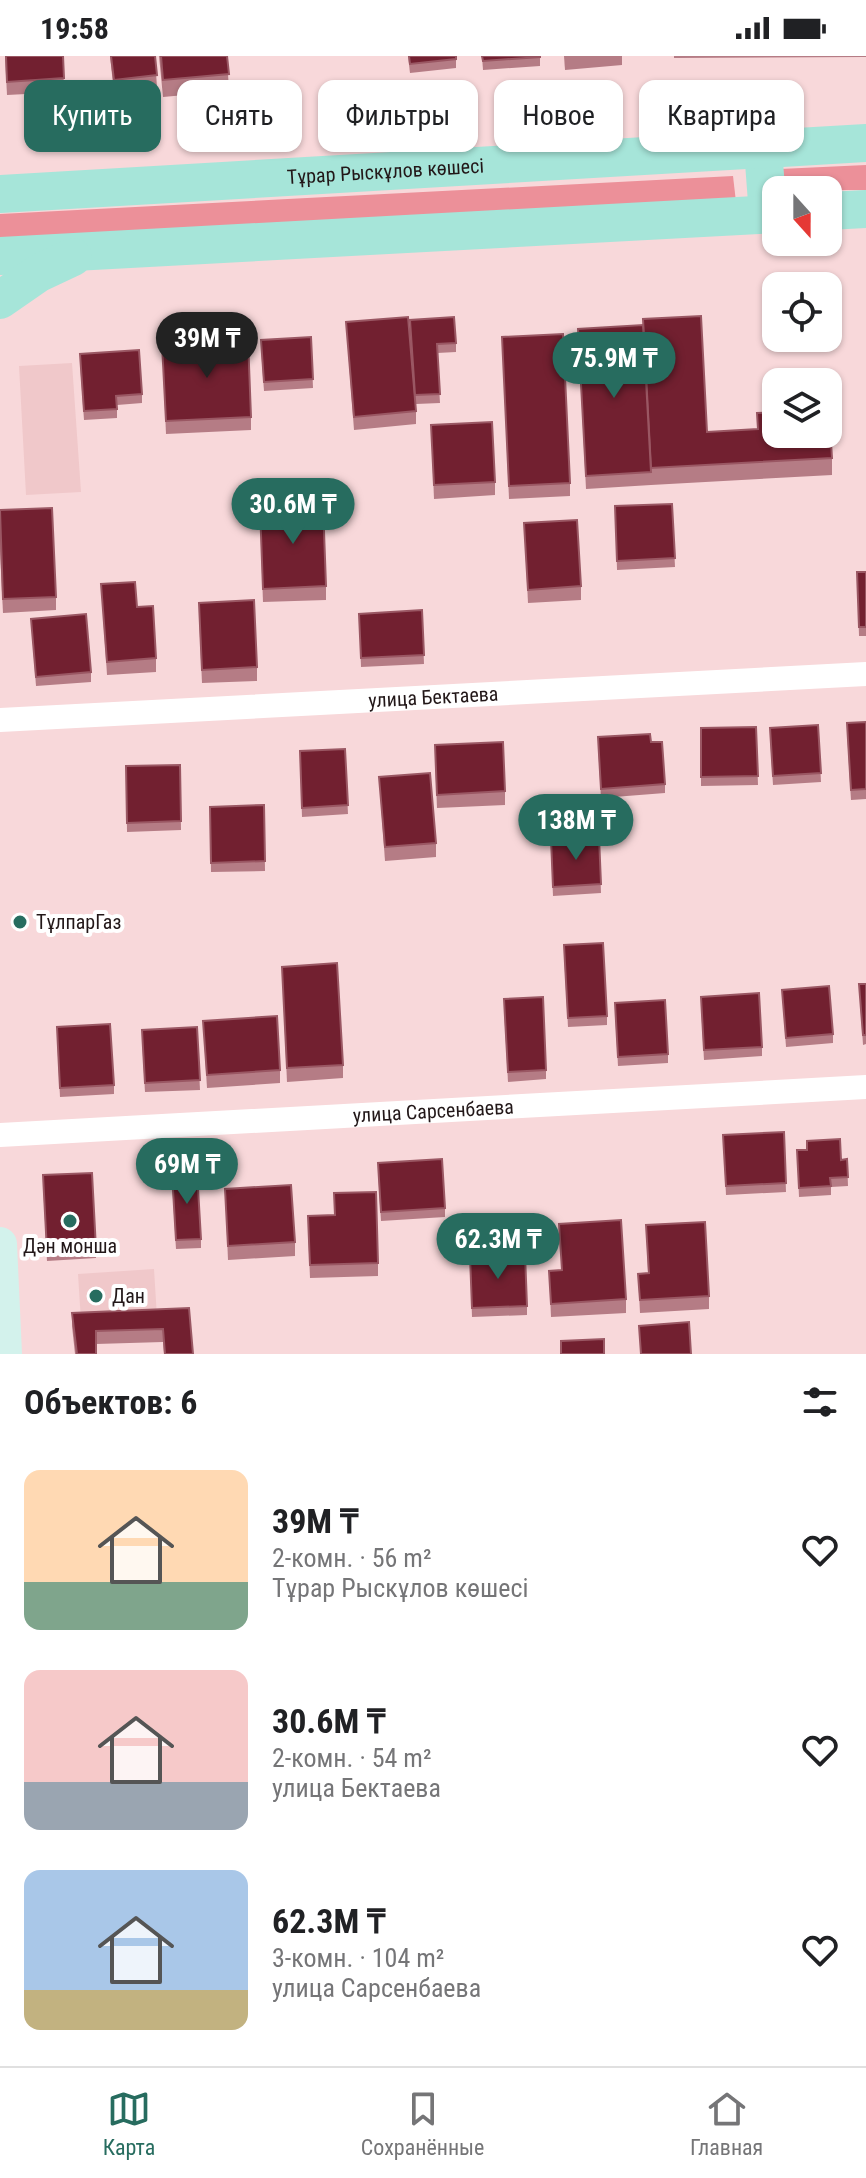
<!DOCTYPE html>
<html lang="ru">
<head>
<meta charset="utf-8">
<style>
	:root { --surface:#fff; --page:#f2f2f2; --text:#202124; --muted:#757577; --line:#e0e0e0; --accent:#276c5f }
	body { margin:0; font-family:"Roboto Condensed",sans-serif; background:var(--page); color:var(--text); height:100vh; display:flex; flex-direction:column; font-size:30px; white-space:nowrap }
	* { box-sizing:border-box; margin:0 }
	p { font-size:26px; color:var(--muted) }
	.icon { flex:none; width:44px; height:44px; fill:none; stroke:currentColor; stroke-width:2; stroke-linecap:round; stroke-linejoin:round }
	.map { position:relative; height:1298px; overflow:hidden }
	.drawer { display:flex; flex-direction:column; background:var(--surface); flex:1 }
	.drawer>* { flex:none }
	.top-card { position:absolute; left:24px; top:24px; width:818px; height:72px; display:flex; gap:16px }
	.needle { width:52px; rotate:159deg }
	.controls { position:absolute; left:762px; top:120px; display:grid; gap:16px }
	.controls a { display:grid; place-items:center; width:80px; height:80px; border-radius:16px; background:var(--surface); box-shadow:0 2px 6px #0004; font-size:40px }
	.price { position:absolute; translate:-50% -68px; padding:0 18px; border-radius:28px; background:var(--accent); color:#fff; font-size:26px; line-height:52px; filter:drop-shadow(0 2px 4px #0008) }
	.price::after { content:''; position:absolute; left:50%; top:48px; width:24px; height:18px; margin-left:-12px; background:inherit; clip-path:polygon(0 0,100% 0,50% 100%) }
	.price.active { background:#222; color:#fff }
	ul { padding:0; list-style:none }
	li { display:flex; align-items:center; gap:24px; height:200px; padding:0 24px }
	li span { display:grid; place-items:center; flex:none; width:224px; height:160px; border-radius:16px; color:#555 }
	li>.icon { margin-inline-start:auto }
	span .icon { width:96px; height:96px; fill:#fffc; stroke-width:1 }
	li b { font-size:34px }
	h2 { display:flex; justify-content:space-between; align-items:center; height:96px; padding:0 24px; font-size:34px }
	.tag { padding:0 28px; border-radius:16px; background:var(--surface); box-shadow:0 2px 6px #0004; font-size:28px; line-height:72px }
	.tag.active { background:var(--accent); color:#fff }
	.status { display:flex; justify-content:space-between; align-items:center; height:56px; padding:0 40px; background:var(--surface); direction:ltr }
	.status svg { height:22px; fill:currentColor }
	.tab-bar { display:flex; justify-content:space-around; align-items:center; height:112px; border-top:2px solid var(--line); background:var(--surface); font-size:22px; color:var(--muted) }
	.tab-bar a { display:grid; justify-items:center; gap:4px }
	.tab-bar .active { color:var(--accent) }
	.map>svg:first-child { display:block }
</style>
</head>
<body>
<div class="status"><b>19:58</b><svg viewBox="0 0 49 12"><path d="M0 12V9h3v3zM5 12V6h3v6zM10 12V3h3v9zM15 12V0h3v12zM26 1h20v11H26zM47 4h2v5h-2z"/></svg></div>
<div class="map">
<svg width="866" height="1298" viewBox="0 0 866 1298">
	<rect width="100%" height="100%" fill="#f8d8da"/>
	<g fill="#f0c8ca">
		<path d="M72,307L81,436L26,439L19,310Z"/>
		<path d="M154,1213L158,1277L82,1281L78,1218Z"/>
	</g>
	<g fill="#ec9099">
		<path d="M866,109V134H783L780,113Z"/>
		<path d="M733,120L736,146L0,186V158Z"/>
	</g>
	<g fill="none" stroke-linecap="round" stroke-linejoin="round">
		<path stroke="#9e8789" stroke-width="5" stroke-dasharray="8 4" stroke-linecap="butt" d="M792,187L804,186"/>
		<g stroke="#fff" stroke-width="24">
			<path id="s1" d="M0,664L866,618"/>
			<path id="s2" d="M0,1079L866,1031"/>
		</g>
		<path stroke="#d3f2ec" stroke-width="34" d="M0,1188L5,1298"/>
		<g stroke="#a6e5d9" stroke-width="38">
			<path d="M763,93L768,159"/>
			<path id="s3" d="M0,138L866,87"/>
			<path d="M828,155L866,153"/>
			<path d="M0,200L776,158"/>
			<path d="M0,244L39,217L73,201"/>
		</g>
	</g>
	<g fill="#b57c85">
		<path d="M5,0H63L64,36L7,39Z"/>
		<path d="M110,0H155L157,32L114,37Z"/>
		<path d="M159,0H227L229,35L163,41Z"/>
		<path d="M408,0H456V12L410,17Z"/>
		<path d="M482,0H540V10L483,14Z"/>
		<path d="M564,0H622V9L565,14Z"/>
		<path d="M674,0H866V1L674,2Z"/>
		<path d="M410,264L456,287V296L437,297L440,347L416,348V368L354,374L346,266L415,338Z"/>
		<path d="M578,273L707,376L757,373V357L832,402V419L651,429V418V429L586,433Z"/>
		<path d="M311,281L313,332L264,335L261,293Z"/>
		<path d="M502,281L570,427V440L509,443Z"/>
		<path d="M162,288L251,361V374L166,378Z"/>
		<path d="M80,307L142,338V347L117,349V362L84,364Z"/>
		<path d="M431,369L495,426V439L434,443Z"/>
		<path d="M672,448L675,511L617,514L615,450Z"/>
		<path d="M0,454L56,541V554L3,557L0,495Z"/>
		<path d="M260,464L326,530V544L263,546Z"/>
		<path d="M524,467L581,530V544L528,547Z"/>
		<path d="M857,516H866V580H859Z"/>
		<path d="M101,528L137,551L156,602V616L107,619Z"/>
		<path d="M422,554L424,608L361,611L359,558Z"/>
		<path d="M199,560L257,611V625L202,627Z"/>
		<path d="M31,563L91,616V626L36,630Z"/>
		<path d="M866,666V743L851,744L847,676Z"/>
		<path d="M818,669L821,726L773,729L770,681Z"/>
		<path d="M756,671L758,729L701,730V672Z"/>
		<path d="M651,686L665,728V737L601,742L598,690Z"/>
		<path d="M345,693L348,758L302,761L300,695Z"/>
		<path d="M435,702L505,735V749L437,752Z"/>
		<path d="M180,709L181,774L127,776L126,710Z"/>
		<path d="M379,721L436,787V801L385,805Z"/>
		<path d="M264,749L265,815L211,816L210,751Z"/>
		<path d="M599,781L601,837L553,840L551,792Z"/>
		<path d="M564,899L607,960V969L568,971Z"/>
		<path d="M282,911L343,1009V1022L287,1026Z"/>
		<path d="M859,928H866V988L863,989Z"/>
		<path d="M782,934L833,978V987L786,991Z"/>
		<path d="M701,950L762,991V1000L704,1004Z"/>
		<path d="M504,953L546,1014V1023L508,1026Z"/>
		<path d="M615,956L668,998V1007L618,1010Z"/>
		<path d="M203,965L280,1014V1027L207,1032Z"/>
		<path d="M197,971L200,1034L145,1036L142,983Z"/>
		<path d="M57,981L114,1029V1038L60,1041Z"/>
		<path d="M784,1076L786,1136L726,1139L723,1079Z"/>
		<path d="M797,1094L841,1104L847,1103L848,1130L831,1131V1139L799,1141Z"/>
		<path d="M378,1116L445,1152V1161L381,1165Z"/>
		<path d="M172,1126L201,1183V1192L176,1193Z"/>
		<path d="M43,1128L96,1193V1202L47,1205Z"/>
		<path d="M225,1133L295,1186V1200L228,1204Z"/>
		<path d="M559,1168L626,1243V1257L551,1261L549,1215L562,1214Z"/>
		<path d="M646,1169L709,1240V1253L640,1257L638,1218L648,1217Z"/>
		<path d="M308,1174L378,1207V1220L310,1222Z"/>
		<path d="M470,1200L527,1250V1259L472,1261Z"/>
		<path d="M189,1252L193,1298H164L163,1286L96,1288V1298H75L72,1270V1257Z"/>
	</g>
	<g fill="#722030" stroke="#9a5763" stroke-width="2">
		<path d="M6,0H63L64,22L7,26Z"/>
		<path d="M111,0H155L157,19L114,24Z"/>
		<path d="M161,0H227L229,18L163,24Z"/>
		<path d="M409,0H456V3L410,8Z"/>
		<path d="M482,0H540V1L483,5Z"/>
		<path d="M701,260L707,376L758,373L757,357L776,356V378H828V353H829L832,402L651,412L643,263Z"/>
		<path d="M408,261L416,355L354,361L346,266Z"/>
		<path d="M454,261L456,287L437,288L440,338L415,339L410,264Z"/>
		<path d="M643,269L651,416L586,420L578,273Z"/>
		<path d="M563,278L570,427L509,430L502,281Z"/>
		<path d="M311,281L313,323L264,326L261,284Z"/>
		<path d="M248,283L251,361L166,365L162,288Z"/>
		<path d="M139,294L142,338L116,340L117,353L84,355L80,298Z"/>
		<path d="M492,366L495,426L434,429L431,369Z"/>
		<path d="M323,448L326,530L263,533L260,451Z"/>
		<path d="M672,448L675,502L617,505L615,450Z"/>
		<path d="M52,452L56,541L3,543L0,454Z"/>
		<path d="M577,464L581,530L528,534L524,467Z"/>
		<path d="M857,516H866V571H859Z"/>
		<path d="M135,526L137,551L153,550L156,602L107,606L101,528Z"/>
		<path d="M254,544L257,611L202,614L199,547Z"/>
		<path d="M422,554L424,599L361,602L359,558Z"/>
		<path d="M86,558L91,616L36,621L31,563Z"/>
		<path d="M866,666V733L851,734L847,667Z"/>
		<path d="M818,669L821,717L773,720L770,672Z"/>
		<path d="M756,671L758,720L701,721V672Z"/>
		<path d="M650,678L651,686H662L665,728L601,733L598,681Z"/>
		<path d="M503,686L505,735L437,739L435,689Z"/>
		<path d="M345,693L348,749L302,752L300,695Z"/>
		<path d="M180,709L181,765L127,767L126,710Z"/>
		<path d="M430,717L436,787L385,791L379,721Z"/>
		<path d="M264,749L265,805L211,807L210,751Z"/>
		<path d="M599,781L601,828L553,831L551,783Z"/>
		<path d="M603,887L607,960L568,962L564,889Z"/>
		<path d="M337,907L343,1009L287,1012L282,911Z"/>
		<path d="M859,928H866V979H863Z"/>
		<path d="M829,930L833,978L786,982L782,934Z"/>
		<path d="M759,937L762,991L704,994L701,941Z"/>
		<path d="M543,941L546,1014L508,1016L504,943Z"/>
		<path d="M665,944L668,998L618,1001L615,947Z"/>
		<path d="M277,960L280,1014L207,1019L203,965Z"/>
		<path d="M110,968L114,1029L60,1032L57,971Z"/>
		<path d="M197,971L200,1024L145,1027L142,974Z"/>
		<path d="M784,1076L786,1127L726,1130L723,1079Z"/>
		<path d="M840,1083L841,1104L847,1103L848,1121L830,1122L831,1130L799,1132L797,1094H807V1085Z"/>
		<path d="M442,1103L445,1152L381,1156L378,1107Z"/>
		<path d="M197,1115L201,1183L176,1184L172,1117Z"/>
		<path d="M92,1117L96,1193L47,1195L43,1119Z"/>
		<path d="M291,1129L295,1186L228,1190L225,1133Z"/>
		<path d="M376,1136L378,1207L310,1209L308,1160L335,1159L334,1137Z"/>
		<path d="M621,1164L626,1243L551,1248L549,1215L562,1214L559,1168Z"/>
		<path d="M705,1166L709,1240L640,1244L638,1218L649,1217L646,1169Z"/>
		<path d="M525,1198L527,1250L472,1252L470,1200Z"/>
		<path d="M189,1252L193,1298H165L163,1273L96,1275V1298H77L72,1257Z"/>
		<path d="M689,1266L691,1298H641L639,1270Z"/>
		<path d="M604,1283V1298H561V1285Z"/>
	</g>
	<g fill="#276c5f" stroke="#fff" stroke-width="3">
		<circle cx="20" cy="866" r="8"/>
		<circle cx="70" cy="1165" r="8"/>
		<circle cx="96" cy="1240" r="8"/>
	</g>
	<g text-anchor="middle" stroke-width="8" stroke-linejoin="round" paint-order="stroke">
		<g font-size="20" fill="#221718" stroke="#fff">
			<text dy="7" stroke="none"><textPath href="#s3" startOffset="386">Тұрар Рыскұлов көшесі</textPath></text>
			<text dy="7" stroke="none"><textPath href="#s1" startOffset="434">улица Бектаева</textPath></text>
			<text dy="7" stroke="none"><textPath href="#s2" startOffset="434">улица Сарсенбаева</textPath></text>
		</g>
		<g font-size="20" fill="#221718" stroke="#fff" text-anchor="start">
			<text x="36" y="873">ТұлпарГаз</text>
			<text x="70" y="1197" text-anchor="middle">Дән монша</text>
			<text x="112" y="1247">Дан</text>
		</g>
	</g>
</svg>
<div class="controls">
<a><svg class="needle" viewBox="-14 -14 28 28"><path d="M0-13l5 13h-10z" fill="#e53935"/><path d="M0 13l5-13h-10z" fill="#757577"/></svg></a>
<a><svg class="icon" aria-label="locate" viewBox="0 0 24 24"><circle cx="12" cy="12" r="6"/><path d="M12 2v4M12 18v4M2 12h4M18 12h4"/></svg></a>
<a><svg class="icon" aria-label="layers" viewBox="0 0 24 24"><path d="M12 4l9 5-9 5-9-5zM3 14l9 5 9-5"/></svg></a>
</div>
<b class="price active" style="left:207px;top:324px">39M ₸</b>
<b class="price" style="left:614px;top:344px">75.9M ₸</b>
<b class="price" style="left:293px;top:490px">30.6M ₸</b>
<b class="price" style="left:576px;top:806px">138M ₸</b>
<b class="price" style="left:187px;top:1150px">69M ₸</b>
<b class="price" style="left:498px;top:1225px">62.3M ₸</b>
<div class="top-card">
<a class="tag active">Купить</a>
<a class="tag">Снять</a>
<a class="tag">Фильтры</a>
<a class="tag">Новое</a>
<a class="tag">Квартира</a>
</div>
</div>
<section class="drawer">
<h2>Объектов: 6<svg class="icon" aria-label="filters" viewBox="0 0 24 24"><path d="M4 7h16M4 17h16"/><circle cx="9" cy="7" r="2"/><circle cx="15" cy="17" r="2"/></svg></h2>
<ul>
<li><span style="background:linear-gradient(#ffd9b3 70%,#7fa58c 0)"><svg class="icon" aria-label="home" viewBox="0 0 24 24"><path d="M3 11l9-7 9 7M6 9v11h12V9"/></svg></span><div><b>39M ₸</b><p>2-комн. · 56 m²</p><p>Тұрар Рыскұлов көшесі</p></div><svg class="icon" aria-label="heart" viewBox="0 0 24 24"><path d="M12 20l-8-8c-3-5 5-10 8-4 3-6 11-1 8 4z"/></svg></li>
<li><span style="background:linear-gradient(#f6c9c9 70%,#9aa5b1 0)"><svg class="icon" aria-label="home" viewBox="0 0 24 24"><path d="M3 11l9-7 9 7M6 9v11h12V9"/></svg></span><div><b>30.6M ₸</b><p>2-комн. · 54 m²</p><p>улица Бектаева</p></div><svg class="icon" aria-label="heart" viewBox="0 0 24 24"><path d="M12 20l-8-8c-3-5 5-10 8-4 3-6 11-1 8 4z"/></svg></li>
<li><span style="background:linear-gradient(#a9c7e8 75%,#c2b280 0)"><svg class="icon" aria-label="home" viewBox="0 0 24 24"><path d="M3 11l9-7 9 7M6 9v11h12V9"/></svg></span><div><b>62.3M ₸</b><p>3-комн. · 104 m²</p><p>улица Сарсенбаева</p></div><svg class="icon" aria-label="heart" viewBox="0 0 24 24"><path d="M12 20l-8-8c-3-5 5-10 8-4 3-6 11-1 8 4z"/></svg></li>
</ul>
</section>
<nav class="tab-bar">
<a class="active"><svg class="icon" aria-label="map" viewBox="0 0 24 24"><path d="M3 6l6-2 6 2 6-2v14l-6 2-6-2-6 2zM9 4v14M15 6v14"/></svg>Карта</a>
<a><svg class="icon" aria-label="saved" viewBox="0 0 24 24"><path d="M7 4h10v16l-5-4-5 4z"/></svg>Сохранённые</a>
<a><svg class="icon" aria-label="home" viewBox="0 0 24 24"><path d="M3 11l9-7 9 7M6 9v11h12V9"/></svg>Главная</a>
</nav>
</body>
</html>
